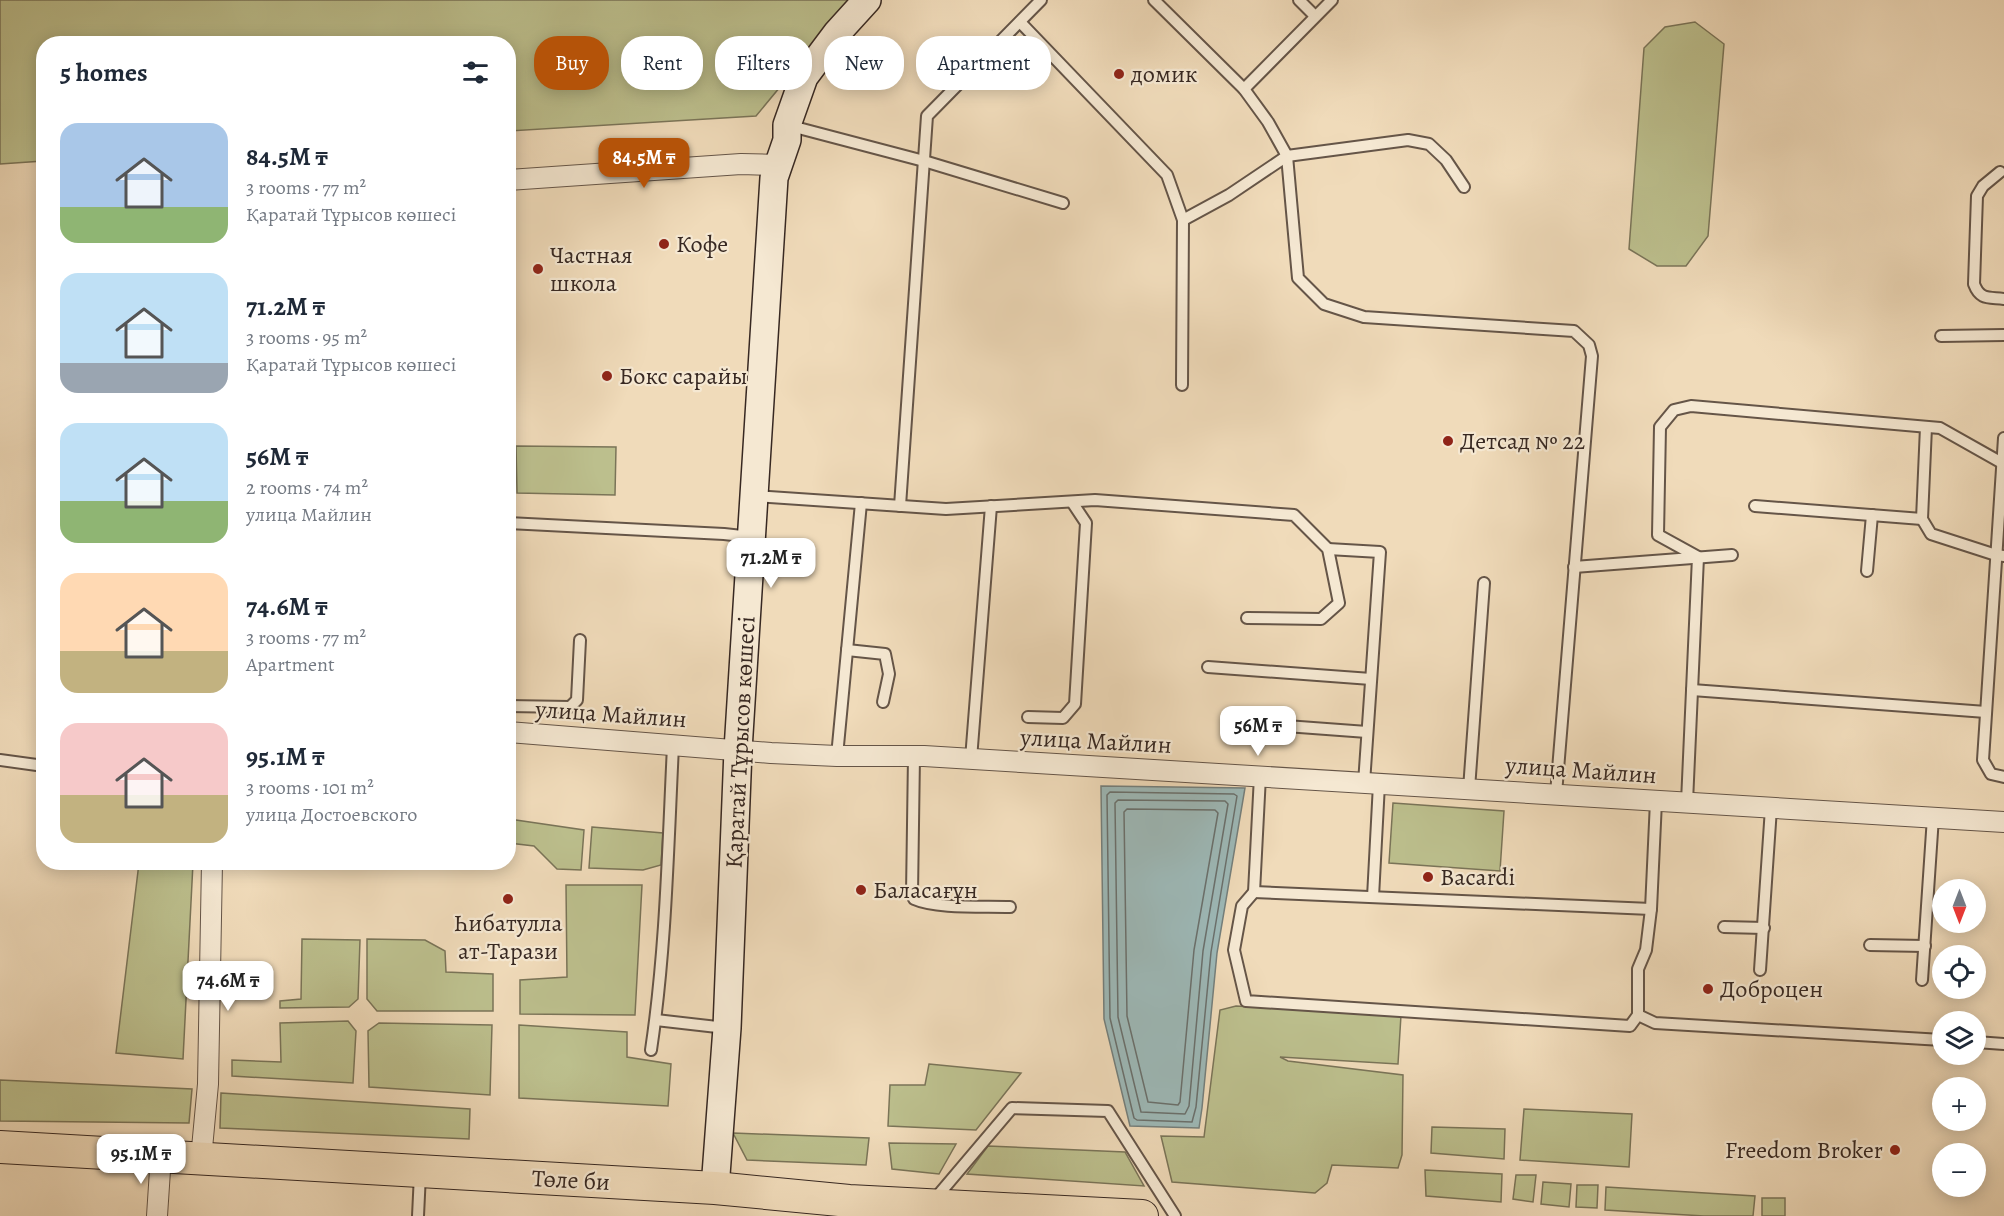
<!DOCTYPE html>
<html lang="en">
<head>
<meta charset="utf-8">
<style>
	:root { --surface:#fff; --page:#f2f2f3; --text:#1f2937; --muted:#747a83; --accent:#b45309 }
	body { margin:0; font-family:Alegreya,serif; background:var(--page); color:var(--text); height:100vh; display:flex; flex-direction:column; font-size:22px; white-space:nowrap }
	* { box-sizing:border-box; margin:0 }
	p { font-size:20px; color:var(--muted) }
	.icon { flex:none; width:33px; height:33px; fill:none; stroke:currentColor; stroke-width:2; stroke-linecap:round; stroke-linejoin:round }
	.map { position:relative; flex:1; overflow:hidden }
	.side { position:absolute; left:36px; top:36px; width:480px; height:834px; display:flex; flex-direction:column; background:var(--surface); border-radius:24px; box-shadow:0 3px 15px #0003 }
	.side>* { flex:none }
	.banner { position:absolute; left:534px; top:36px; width:570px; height:54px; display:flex; gap:12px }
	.needle { width:39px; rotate:180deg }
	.buttons { position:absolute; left:1932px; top:879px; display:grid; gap:12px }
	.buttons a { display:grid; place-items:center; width:54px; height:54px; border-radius:50%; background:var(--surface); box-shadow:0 3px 15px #0003; font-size:30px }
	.price { position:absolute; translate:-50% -51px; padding:0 14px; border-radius:12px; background:#fff; color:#222; font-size:20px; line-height:39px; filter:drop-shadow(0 2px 3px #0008) }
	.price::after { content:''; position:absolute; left:50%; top:36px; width:18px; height:14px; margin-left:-9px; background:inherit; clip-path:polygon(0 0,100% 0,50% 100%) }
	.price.active { background:var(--accent); color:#fff }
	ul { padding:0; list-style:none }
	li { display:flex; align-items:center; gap:18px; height:150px; padding:0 24px }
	li span { display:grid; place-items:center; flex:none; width:168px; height:120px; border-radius:18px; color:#555 }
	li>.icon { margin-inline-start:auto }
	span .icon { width:72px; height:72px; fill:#fffc; stroke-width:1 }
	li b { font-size:26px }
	h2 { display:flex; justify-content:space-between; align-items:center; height:72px; padding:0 24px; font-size:26px }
	.chip { padding:0 21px; border-radius:24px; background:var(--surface); box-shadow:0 3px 15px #0003; font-size:21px; line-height:54px }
	.chip.active { background:var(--accent); color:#fff }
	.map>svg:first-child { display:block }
</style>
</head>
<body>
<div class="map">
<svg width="2004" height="1216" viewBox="0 0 2004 1216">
	<rect width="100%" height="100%" fill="#f0dbba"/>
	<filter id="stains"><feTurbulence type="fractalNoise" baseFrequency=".00333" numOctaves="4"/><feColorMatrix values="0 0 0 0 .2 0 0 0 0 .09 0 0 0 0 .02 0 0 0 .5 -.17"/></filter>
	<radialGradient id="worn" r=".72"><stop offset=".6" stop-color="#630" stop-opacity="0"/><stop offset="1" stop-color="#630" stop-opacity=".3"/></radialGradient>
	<g fill="#bcbf8d" stroke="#7a7458" stroke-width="1.5">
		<path d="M0,0H852L756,116L509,131L508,44H44L43,161L0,164Z"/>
		<path d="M1695,22L1724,44L1708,236L1686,266H1657L1629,249L1644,48L1665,27Z"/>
		<path d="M516,446L616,447L615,495L517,493Z"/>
		<path d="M1393,803L1504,811L1500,871L1389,863Z"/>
		<path d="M509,819L584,830L581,870L557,869L534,846L509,843Z"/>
		<path d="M592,827L663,833L661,865L643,870L589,868Z"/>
		<path d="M139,863H193L183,1059L116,1053Z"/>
		<path d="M566,885H642L635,1015L520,1014V980L567,977Z"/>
		<path d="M302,939L360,940L358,999L349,1007L280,1008V1001L301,999Z"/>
		<path d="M367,939L425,940L445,951L446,972L493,974V1011H377L367,999Z"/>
		<path d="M1236,1006L1401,1015L1398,1064L1280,1057L1288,1061L1403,1075L1402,1155L1398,1168L1332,1165L1327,1183L1315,1193L1172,1182L1161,1136L1204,1137L1220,1010Z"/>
		<path d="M348,1021L356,1031L353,1083L232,1076V1060L281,1062L280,1023Z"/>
		<path d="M379,1023L492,1025L490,1095L369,1087L368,1031Z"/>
		<path d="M519,1025L627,1032V1057L671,1064L668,1106L519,1098Z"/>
		<path d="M929,1064L1021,1073L976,1130L888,1126L890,1085H925Z"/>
		<path d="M0,1080L192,1089L189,1123L0,1121Z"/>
		<path d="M221,1093L470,1109L469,1139L220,1128Z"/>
		<path d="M1524,1109L1632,1114L1629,1167L1520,1160Z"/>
		<path d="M1432,1127L1505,1129L1504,1159L1431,1153Z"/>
		<path d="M733,1133L869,1138L866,1165L747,1160Z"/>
		<path d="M889,1143L956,1144L939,1174L892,1169Z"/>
		<path d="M988,1146L1125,1152L1144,1186L967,1174Z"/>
		<path d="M1425,1170L1502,1174L1501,1202L1426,1196Z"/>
		<path d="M1516,1175H1536L1533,1202L1513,1199Z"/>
		<path d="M1543,1182L1571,1184L1569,1207L1541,1204Z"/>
		<path d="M1577,1185H1598L1597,1208L1576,1207Z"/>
		<path d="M1606,1187L1755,1196L1753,1216H1704L1605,1210Z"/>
		<rect x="1762" y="1198" width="23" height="18"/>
	</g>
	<path fill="#9db9b8" stroke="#747f7c" stroke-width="1.5" d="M1101,786L1245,788L1217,953L1202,1108L1199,1128L1130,1126L1104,1019Z"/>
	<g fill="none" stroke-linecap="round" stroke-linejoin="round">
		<g stroke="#6a706d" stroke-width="1.5">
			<path d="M1110,792L1234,794L1237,796L1211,952L1196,1107L1192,1122L1137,1120L1134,1118L1110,1018L1107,795Z"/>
			<path d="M1118,800L1225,801L1228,804L1203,951L1189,1106L1185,1114L1141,1112L1118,1017L1115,803Z"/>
			<path d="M1127,809L1215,810L1218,813L1194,950L1180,1102L1178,1105L1148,1102L1127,1016L1124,812Z"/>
		</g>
		<g stroke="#655548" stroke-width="14">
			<g id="service">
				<path d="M1154,0L1244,89L1268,122L1287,156L1298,278L1324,304L1364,317L1574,331L1589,345L1592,356L1556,794"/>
				<path d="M1299,0L1315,16"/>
				<path d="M1020,22L1167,175L1183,220L1182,385"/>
				<path d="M1244,89L1332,0"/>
				<path d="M787,125L924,161L1063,203"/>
				<path d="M2000,172L1983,186L1977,196L1974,284C1980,300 1988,297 2004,299"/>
				<path d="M1183,220L1229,195L1287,156L1408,140L1429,144L1446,160L1464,187"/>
				<path d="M1941,336L2004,335"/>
				<path d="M1926,427L1922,519L1931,534L1996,555L2004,556"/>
				<path d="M2004,438L1983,760L1991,774L2004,777"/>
				<path d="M755,496L946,509L1095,500L1294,515L1328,549L1339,603L1321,619L1247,618"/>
				<path d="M900,506L927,116L1041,0"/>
				<path d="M1755,506L1922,519"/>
				<path d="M508,523L724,534L751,537"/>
				<path d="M1328,549L1380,552L1364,783"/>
				<path d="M1574,567L1732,555"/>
				<path d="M1867,571L1872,515"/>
				<path d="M847,650L885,654L889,674L883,702"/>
				<path d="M1208,667L1371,679"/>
				<path d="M1692,690L1986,712"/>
				<path d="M508,706L570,707L577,700L580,640"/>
				<path d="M1028,717L1063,718L1075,704L1086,523L1072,502"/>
				<path d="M1286,726L1367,732"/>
				<path d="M837,756L861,503"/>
				<path d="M914,756L912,894L914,899C936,909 984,906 1010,907"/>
				<path d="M971,759L991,506"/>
				<path d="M0,760L44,766"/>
				<path d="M1260,776L1254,892L1242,906L1234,950L1246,1001L1630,1026L1638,1015"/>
				<path d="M1469,789L1484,583"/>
				<path d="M1656,801L1651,909L1646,950L1638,969V1015L1655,1023L1942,1040"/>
				<path d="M1687,802L1698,557L1658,535L1660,427L1674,410L1691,406L1940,428L2002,463"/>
				<path d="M1254,892L1651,909"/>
				<path d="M1373,897L1379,784"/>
				<path d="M1724,927L1764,928"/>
				<path d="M1870,945L1925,946"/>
				<path d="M1760,970L1771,808"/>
				<path d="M1922,980L1933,817"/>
				<path d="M656,1020L726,1028"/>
				<path d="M1976,1042L2004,1044"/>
				<path d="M651,1050C666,950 668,847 673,746"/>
				<path d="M934,1200L1012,1108L1108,1111L1175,1216"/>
				<path d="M418,1216L420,1174"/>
			</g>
		</g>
		<g stroke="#655548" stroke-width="22">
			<g id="minor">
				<path d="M508,180L741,164L778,165"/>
				<path d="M508,732L771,753L837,756H924L2004,822"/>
				<path d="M201,1159L208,1084L212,862"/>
				<path d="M157,1216L161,1155"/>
			</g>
		</g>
		<g stroke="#372822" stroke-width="30">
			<path id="secondary" d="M715,1188L727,1028L738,750L774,178L787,140V125L804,77L837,33L867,0"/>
		</g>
		<g stroke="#372822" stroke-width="34">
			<path id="primary" d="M0,1147L715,1188L849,1201L1142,1216"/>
		</g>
		<use href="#service" stroke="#f5e8d2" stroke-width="10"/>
		<use href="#minor" stroke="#f5e8d2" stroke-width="20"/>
		<use href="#secondary" stroke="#f5e8d2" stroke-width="27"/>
		<use href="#primary" stroke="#f0dbba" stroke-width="32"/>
	</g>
	<g fill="#8f2418" stroke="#f5e8d2" stroke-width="2">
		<circle cx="1119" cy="74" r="6"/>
		<circle cx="664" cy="244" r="6"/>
		<circle cx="538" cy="269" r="6"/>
		<circle cx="607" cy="376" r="6"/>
		<circle cx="1448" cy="441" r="6"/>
		<circle cx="1428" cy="877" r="6"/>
		<circle cx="861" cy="890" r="6"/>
		<circle cx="508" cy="899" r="6"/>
		<circle cx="1708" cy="989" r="6"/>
		<circle cx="1895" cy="1150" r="6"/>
	</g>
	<g text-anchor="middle" stroke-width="4.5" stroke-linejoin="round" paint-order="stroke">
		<g font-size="24" fill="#372822" stroke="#f5e8d2" text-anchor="start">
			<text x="1131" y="82">домик</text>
			<text x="676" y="252">Кофе</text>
			<text x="550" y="263">Частная<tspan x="550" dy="28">школа</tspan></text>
			<text x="619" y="384">Бокс сарайы</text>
			<text x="1460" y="449">Детсад № 22</text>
			<text x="1440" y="885">Bacardi</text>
			<text x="873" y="898">Баласағұн</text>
			<text x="508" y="931" text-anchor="middle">Һибатулла<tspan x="508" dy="28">ат-Тарази</tspan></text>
			<text x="1720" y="997">Доброцен</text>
			<text x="1883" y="1158" text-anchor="end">Freedom Broker</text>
		</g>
		<g font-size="24" fill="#372822" stroke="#f5e8d2">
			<text transform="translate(611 714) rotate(4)" y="8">улица Майлин</text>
			<text transform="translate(1096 741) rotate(3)" y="8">улица Майлин</text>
			<text transform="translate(740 742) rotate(-87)" y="8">Қаратай Тұрысов көшесі</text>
			<text transform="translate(1581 770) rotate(4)" y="8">улица Майлин</text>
			<text transform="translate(571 1180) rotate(3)" y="8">Төле би</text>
		</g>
	</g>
	<rect width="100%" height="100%" filter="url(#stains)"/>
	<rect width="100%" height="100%" fill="url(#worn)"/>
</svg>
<div class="buttons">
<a><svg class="needle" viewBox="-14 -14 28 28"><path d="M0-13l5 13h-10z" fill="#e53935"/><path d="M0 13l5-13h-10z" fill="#747a83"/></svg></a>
<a><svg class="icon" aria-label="locate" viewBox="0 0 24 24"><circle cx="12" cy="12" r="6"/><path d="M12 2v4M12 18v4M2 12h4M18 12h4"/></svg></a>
<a><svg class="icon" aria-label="layers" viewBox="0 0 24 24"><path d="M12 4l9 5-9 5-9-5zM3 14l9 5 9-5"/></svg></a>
<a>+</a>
<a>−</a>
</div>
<b class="price active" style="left:644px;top:189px">84.5M ₸</b>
<b class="price" style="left:771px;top:589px">71.2M ₸</b>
<b class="price" style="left:1258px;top:757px">56M ₸</b>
<b class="price" style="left:228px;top:1012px">74.6M ₸</b>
<b class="price" style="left:141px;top:1185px">95.1M ₸</b>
<div class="banner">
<a class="chip active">Buy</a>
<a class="chip">Rent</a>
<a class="chip">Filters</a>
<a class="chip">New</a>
<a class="chip">Apartment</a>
</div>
<section class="side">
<h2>5 homes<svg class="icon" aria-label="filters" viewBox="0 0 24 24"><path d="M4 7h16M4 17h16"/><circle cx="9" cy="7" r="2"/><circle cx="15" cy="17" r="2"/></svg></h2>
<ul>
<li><span style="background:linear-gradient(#a9c7e8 70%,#8fb573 0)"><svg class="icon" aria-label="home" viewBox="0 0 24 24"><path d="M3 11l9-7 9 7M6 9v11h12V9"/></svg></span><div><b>84.5M ₸</b><p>3 rooms · 77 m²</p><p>Қаратай Тұрысов көшесі</p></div></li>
<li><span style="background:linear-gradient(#bfe0f5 75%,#9aa5b1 0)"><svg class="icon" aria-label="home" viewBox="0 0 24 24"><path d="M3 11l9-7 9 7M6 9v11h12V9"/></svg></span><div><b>71.2M ₸</b><p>3 rooms · 95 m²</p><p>Қаратай Тұрысов көшесі</p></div></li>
<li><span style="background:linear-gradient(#bfe0f5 65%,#8fb573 0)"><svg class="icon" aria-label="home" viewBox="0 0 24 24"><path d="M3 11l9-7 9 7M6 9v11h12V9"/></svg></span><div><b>56M ₸</b><p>2 rooms · 74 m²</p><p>улица Майлин</p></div></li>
<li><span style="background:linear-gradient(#ffd9b3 65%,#c2b280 0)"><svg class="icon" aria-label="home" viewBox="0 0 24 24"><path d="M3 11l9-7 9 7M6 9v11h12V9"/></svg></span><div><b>74.6M ₸</b><p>3 rooms · 77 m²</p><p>Apartment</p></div></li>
<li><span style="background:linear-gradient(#f6c9c9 60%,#c2b280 0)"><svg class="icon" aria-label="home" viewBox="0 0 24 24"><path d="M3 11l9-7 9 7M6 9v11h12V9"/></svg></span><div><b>95.1M ₸</b><p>3 rooms · 101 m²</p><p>улица Достоевского</p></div></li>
</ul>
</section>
</div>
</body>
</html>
